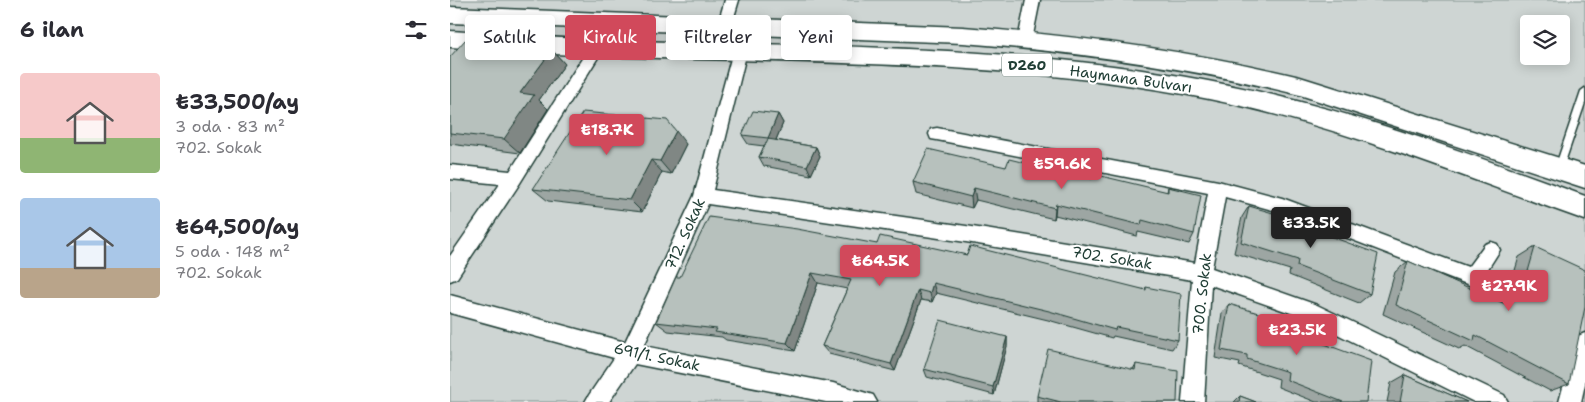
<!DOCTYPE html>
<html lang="tr">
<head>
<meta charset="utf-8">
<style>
	:root { --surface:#fff; --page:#f2f2f3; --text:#2b2b33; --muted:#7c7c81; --accent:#d1495b }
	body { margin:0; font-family:"Shantell Sans",sans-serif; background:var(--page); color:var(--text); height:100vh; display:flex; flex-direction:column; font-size:19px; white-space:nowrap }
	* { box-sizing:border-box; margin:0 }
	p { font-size:16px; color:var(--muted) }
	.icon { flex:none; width:28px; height:28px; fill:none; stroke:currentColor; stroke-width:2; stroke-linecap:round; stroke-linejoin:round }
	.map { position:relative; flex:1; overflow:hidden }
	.drawer { display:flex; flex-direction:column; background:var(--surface); width:450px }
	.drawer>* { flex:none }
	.hud { position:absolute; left:15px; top:15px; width:475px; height:45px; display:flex; gap:10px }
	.controls { position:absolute; left:1070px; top:15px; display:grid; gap:10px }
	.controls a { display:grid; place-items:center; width:50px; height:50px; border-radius:5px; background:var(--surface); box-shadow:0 2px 12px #0003; font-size:25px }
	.price { position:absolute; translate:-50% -42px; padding:0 11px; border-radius:5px; background:var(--accent); color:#fff; font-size:16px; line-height:32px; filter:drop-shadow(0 1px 2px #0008) }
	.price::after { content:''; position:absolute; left:50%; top:30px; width:15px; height:11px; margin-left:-8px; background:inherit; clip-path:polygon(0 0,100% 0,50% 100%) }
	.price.selected { background:#222; color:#fff }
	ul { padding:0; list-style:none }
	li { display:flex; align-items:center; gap:15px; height:125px; padding:0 20px }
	li span { display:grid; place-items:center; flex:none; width:140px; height:100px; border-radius:5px; color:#555 }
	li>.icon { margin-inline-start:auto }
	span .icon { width:60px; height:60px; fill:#fffc; stroke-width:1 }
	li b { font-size:21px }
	h2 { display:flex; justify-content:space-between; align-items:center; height:60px; padding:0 20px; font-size:21px }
	.tag { padding:0 18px; border-radius:5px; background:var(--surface); box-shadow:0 2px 12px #0003; font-size:18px; line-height:45px }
	.tag.selected { background:var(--accent); color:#fff }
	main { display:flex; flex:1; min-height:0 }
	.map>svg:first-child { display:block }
</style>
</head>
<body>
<main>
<section class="drawer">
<h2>6 ilan<svg class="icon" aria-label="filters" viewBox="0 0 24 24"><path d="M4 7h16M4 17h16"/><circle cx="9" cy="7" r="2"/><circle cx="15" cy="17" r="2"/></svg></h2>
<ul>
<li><span style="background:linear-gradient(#f6c9c9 65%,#8fb573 0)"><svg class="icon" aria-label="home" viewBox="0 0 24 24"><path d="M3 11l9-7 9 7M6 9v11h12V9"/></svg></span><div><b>₺33,500/ay</b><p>3 oda · 83 m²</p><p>702. Sokak</p></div></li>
<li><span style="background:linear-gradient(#a9c7e8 70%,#b9a48a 0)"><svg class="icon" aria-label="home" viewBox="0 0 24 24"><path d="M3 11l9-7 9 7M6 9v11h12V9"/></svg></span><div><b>₺64,500/ay</b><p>5 oda · 148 m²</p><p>702. Sokak</p></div></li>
</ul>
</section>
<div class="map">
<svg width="1135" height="402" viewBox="0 0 1135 402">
	<rect width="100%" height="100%" fill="#f2f3f3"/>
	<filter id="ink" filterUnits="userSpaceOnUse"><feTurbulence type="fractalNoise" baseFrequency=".02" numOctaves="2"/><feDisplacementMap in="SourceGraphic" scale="10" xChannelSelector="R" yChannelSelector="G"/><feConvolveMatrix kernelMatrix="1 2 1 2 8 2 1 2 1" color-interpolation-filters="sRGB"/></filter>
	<g filter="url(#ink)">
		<path fill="#ced5d3" stroke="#768984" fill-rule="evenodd" d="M0,0H1135V402H0ZM1079,24H1111V56H1079Z"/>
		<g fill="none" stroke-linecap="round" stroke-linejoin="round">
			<g stroke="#1f3d34" stroke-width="3">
				<path id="lane" d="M1135,88V103L1113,168L1112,170H1106L1105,168L1131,91Z"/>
			</g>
			<g stroke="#1f3d34" stroke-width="3">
				<g id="street">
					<path d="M275,0H289L281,27L279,31H269L267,27Z"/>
					<path d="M576,0H590L582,40L580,44L575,45L570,44L568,40Z"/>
					<path d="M147,42L152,43L154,47L152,51L70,183L7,278L0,281V256L50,184L0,179V165L60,171L142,43Z"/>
					<path d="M290,46L295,47L297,51L263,190L516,226L745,263L758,193L487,140L481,139L479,134L481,129L487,128L768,181L832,198L1018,267L1035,244L1041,242L1047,244L1050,250L1029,283L1022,286L830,212L775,197L762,268L867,305L1054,395L1058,402H1024L855,318L761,285L754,402H732L742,280L516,242L258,204L194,346L383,383L423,395L427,402H376L185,364L159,402H135L139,395L164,358L0,313V295L175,342L244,196L283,51L285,47Z"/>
					<path d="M1135,333V384L1131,402H1109L1125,343L1128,336Z"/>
				</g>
			</g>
			<g stroke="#1f3d34" stroke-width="3">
				<g id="highway">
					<path d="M0,7L513,27C627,36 739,50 850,77L1135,166V188L850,95C739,67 626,52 513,43L0,23Z"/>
					<path d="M0,31C50,34 100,38 151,40C354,47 557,43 758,81C887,105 1012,151 1135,196V220C1010,176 889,125 759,99C559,59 354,64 151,56C101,55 50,50 0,47Z"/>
				</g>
			</g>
			<use href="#lane" fill="#fff" fill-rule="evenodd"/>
			<use href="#street" fill="#fff" fill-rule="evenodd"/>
			<use href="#highway" fill="#fff" fill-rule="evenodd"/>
		</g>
		<g fill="#9da6a3" stroke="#1f3d34">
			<path d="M102,50L115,64L89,100L98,109L70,153L0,144V57Z"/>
			<path d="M328,114L333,123L326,140L366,147L370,156L361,175L314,166L309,157L314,146L298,144L292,135Z"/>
			<path d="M236,144L221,174L212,172L192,212L98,201L83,189Z"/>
			<path d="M556,167L717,192L718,187L744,234L739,244L688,232L687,236L605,215L604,219L526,200L522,208L466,194L463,182Z"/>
			<path d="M799,206L839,221L920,294L909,303L839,275L840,270L784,253L792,217Z"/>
			<path d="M427,244L517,255L695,290L696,287L728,340L722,349L663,336L662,338L598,320L486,293L482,302L471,300L445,371L379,354L372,346L397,289L368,283L345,351L276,340L272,337L218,331L206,322L230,277Z"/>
			<path d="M1085,247L1119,384L1100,391L1015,346L1009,349L933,314L945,272L958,261L1049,302L1057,297L1069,257Z"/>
			<path d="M779,304L817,323L916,402H866L828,387L829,379L789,366L790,363L765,358L772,313Z"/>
			<path d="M557,337V346L544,395L477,377L474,369Z"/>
			<path d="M686,364L727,402H587V396L683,369Z"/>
			<path d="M955,375L1017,402H937L941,383Z"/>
			<path d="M790,396L806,402H784Z"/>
		</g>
		<g fill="#808784" stroke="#1f3d34">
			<path d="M102,50L115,64L89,100L98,109L70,153L54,139L70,93Z"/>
			<path d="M328,114L333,123L323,147L318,138Z"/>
			<path d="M226,131L236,144L221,174L210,161Z"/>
			<path d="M366,147L370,156L361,175L357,166Z"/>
			<path d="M201,160L212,172L192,212L180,200Z"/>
			<path d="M524,188L526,200L522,208L521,197Z"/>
			<path d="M606,204L605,215L604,219L605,208Z"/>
			<path d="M362,273L368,283L345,351L337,343Z"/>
			<path d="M483,283L486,293L482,302L480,293Z"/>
			<path d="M468,290L471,300L445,371L441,364Z"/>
			<path d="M557,337V346L544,395L543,387Z"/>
		</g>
		<g fill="#b7c1bd" stroke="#1f3d34">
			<path d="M15,40L102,50L70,93L84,95L54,139L0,133V57Z"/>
			<path d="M303,111L328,114L318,138L292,135Z"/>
			<path d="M133,112L217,120L226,131L210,161L201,160L180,200L83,189Z"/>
			<path d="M318,139L366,147L357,166L309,157Z"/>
			<path d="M478,149L556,167L559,159L642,179L643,174L718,192V187L751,195L744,234L692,220L691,225L606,204L605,208L524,188L521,197L463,182Z"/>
			<path d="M799,206L840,218L839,221L928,254L920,294L847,266L848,260L791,242Z"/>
			<path d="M259,217L347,229L427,244L430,236L517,255L520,246L696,290V287L731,294L728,340L666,327L665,330L599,311L483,283L480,293L468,290L441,364L372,346L401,280L362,273L337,343L265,332L267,329L206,322L226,277H230Z"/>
			<path d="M1085,247L1135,270V307L1119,384L1025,335L1024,341L946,305L958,261L1060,306L1064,293L1071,296Z"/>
			<path d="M779,304L818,316L817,323L921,361L916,402H893L837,380L838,372L797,359V355L771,350Z"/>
			<path d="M490,320L557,337L543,387L474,369Z"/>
			<path d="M598,349L685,370L686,364L728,371L727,402H611L587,396Z"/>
			<path d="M955,375L1017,402H950Z"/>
			<path d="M790,396L806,402H789Z"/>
		</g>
	</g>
	<g text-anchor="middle" stroke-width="4" stroke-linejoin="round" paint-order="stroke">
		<rect fill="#fff" stroke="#627771" stroke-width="1" x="552" y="53.5" width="50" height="23" rx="4"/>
		<g font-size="14" font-weight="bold" fill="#1f3d34">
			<text x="577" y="70">D260</text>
		</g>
		<g font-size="15" fill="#1f3d34" stroke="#fff">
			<text transform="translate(681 79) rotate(8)" y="5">Haymana Bulvarı</text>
			<text transform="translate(235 234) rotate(-66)" y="5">712. Sokak</text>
			<text transform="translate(662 258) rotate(9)" y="5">702. Sokak</text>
			<text transform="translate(752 294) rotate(-84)" y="5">700. Sokak</text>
			<text transform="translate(207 357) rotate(12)" y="5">691/1. Sokak</text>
		</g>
	</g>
</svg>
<div class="controls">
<a><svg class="icon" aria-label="layers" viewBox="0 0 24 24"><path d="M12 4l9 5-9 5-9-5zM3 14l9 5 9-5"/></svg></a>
</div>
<b class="price" style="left:157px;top:156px">₺18.7K</b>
<b class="price" style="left:612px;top:190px">₺59.6K</b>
<b class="price selected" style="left:861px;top:249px">₺33.5K</b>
<b class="price" style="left:430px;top:287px">₺64.5K</b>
<b class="price" style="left:1059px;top:312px">₺27.9K</b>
<b class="price" style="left:847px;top:356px">₺23.5K</b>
<div class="hud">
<a class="tag">Satılık</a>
<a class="tag selected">Kiralık</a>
<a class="tag">Filtreler</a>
<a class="tag">Yeni</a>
</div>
</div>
</main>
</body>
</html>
